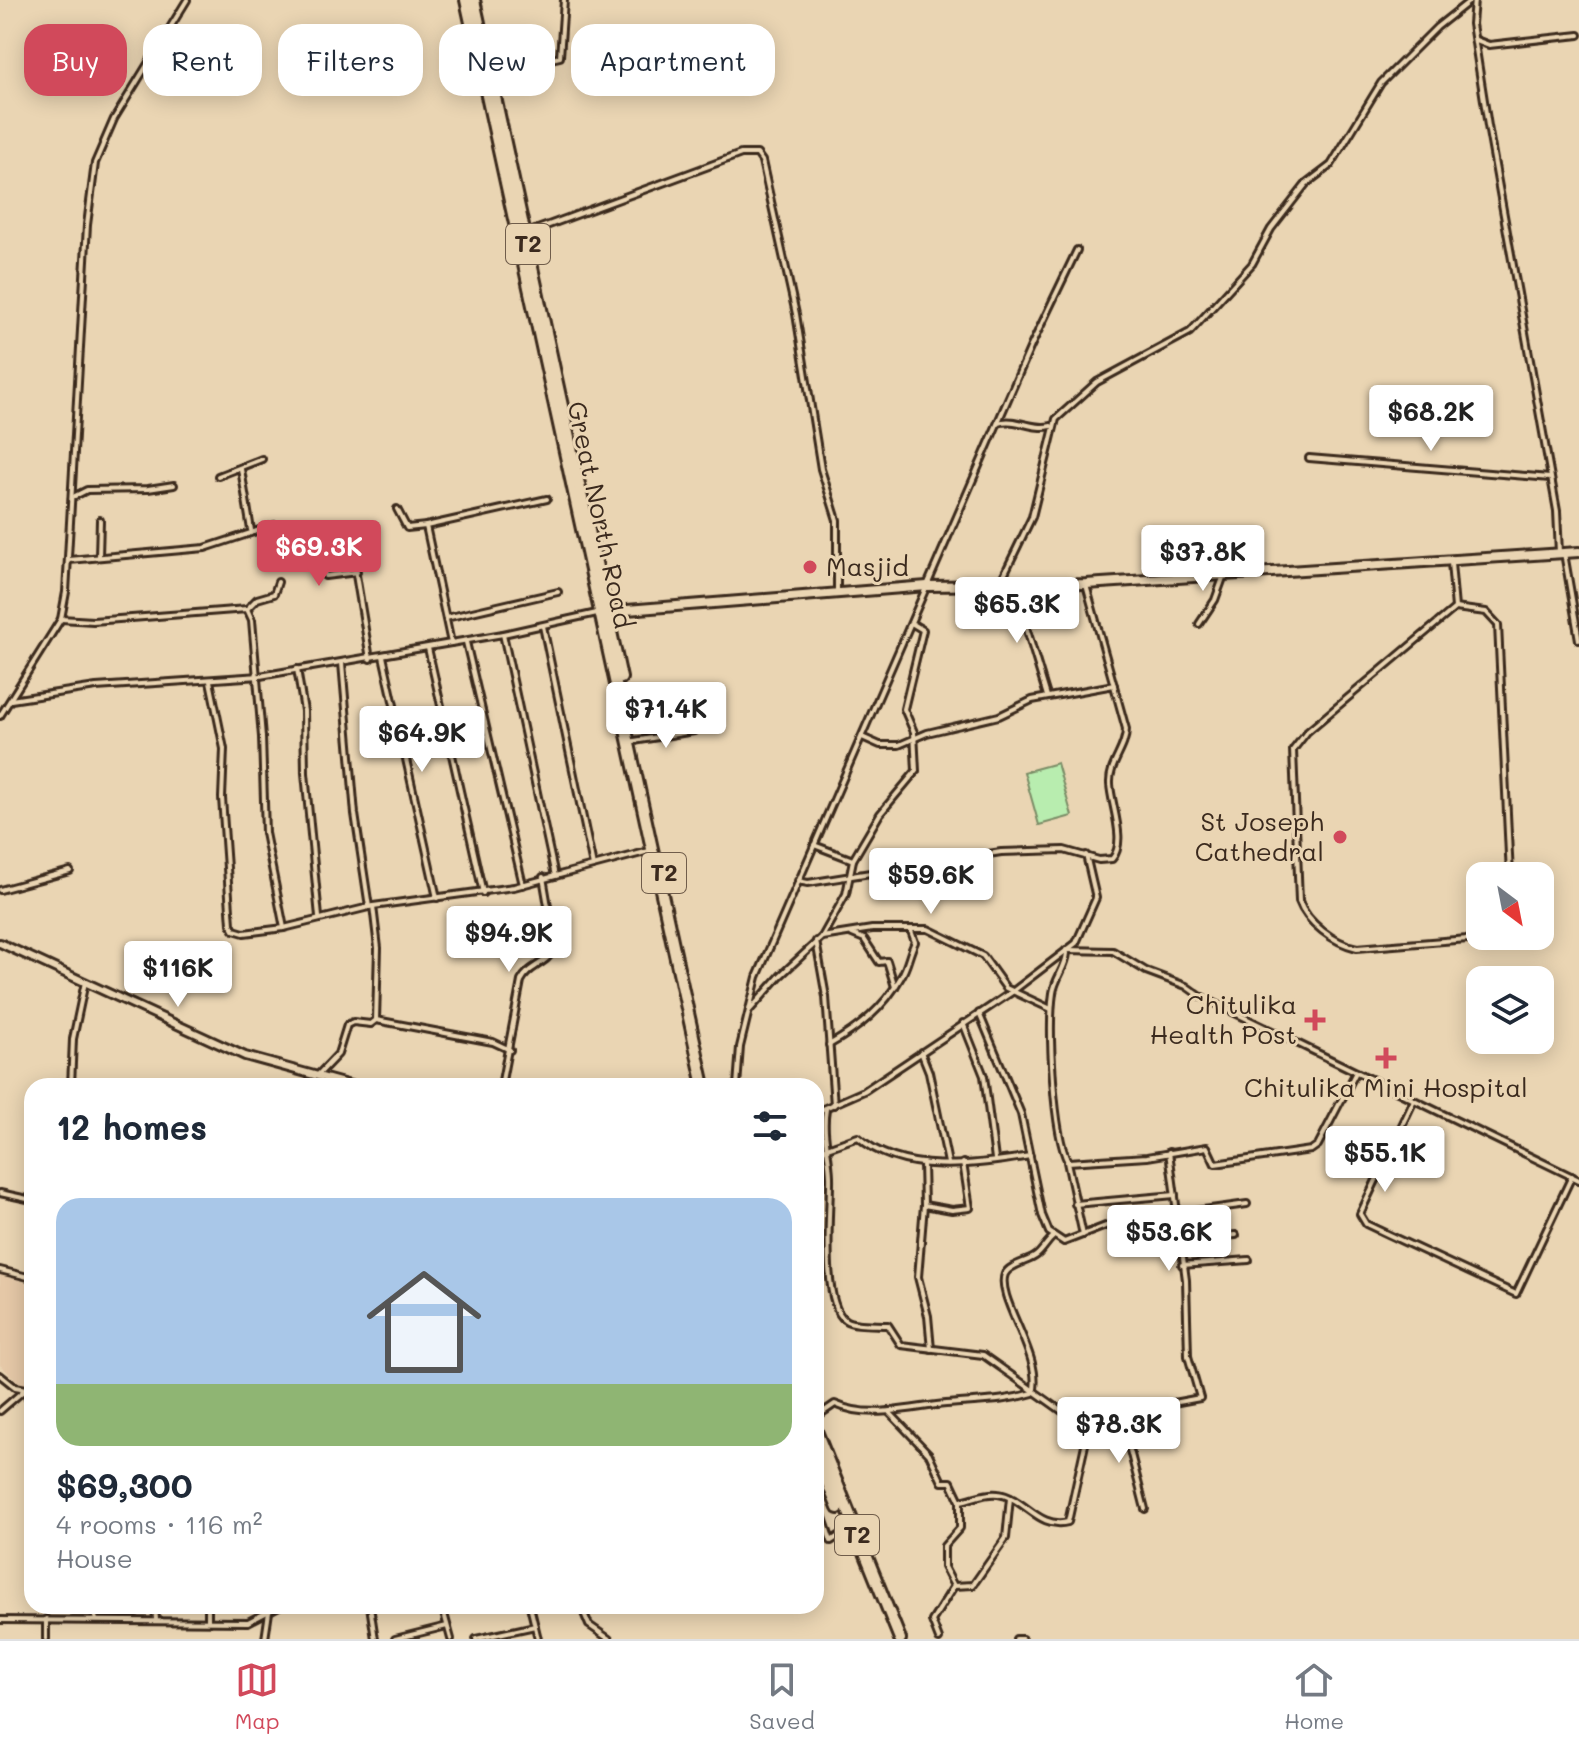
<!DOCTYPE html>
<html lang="en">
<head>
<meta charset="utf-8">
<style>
	:root { --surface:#fff; --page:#f6f6f7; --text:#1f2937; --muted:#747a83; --line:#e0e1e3; --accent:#d1495b }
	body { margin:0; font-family:Mali,sans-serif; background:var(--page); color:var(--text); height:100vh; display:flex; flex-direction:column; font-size:30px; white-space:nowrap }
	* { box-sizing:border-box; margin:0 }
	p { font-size:26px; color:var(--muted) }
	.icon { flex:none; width:44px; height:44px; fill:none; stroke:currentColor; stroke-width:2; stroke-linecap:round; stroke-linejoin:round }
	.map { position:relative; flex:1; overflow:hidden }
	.panel { position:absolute; left:24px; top:1078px; width:800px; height:536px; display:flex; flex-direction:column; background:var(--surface); border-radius:24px; box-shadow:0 4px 20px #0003 }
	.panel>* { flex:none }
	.guide { position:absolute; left:24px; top:24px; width:800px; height:72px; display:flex; gap:16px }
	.needle { width:52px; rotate:148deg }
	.controls { position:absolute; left:1466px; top:862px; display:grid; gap:16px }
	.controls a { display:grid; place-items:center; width:88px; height:88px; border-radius:16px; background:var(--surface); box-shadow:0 4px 20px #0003; font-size:40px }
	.price { position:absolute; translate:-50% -68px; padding:0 18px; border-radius:8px; background:#fff; color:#222; font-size:26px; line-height:52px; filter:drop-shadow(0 2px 4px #0008) }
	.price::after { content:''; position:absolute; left:50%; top:48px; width:24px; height:18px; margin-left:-12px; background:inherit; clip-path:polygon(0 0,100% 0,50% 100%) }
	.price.on { background:var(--accent); color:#fff }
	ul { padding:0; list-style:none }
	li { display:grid; align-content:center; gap:16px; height:424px; padding:0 32px }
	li+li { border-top:2px solid var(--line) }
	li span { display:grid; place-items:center; height:248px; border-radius:24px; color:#555 }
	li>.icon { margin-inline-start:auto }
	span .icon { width:144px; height:144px; fill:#fffc; stroke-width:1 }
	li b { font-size:34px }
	h2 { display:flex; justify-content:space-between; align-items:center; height:96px; padding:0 32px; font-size:34px }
	.tag { padding:0 28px; border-radius:24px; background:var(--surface); box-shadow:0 4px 20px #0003; font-size:28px; line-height:72px }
	.tag.on { background:var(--accent); color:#fff }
	.tabs { display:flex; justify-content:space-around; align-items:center; height:112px; border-top:2px solid var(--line); background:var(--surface); font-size:22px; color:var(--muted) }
	.tabs a { display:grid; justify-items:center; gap:4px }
	.tabs .on { color:var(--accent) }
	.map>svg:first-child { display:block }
</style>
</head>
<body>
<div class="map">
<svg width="1579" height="1639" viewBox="0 0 1579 1639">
	<rect width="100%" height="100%" fill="#ead5b3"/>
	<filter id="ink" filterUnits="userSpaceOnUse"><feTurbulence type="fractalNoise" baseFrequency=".0125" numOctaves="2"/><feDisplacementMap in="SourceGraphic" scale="16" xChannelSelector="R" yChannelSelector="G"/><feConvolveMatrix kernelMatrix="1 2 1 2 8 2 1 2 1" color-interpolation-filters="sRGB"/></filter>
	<g filter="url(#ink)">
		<path fill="#e5c8a7" d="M0,1275L32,1284V1385L19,1383L0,1365Z"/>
		<path fill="#b8edaf" stroke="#7a8c66" stroke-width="2" d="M1057,763L1072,816L1039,825L1024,772Z"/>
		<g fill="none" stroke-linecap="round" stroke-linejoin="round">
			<g stroke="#3b2a1e" stroke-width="10">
				<g id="street">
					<path d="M1474,0L1472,24L1488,126L1557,511L1559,553"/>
					<path d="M1476,40L1489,45L1579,35"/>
					<path d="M490,73L560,57L564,0"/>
					<path d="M527,233L741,154H757L762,161L796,314L821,469L837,520V595"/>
					<path d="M998,423C1016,417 1033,431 1051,426"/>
					<path d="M1309,458L1550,478"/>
					<path d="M241,469L251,530"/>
					<path d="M218,476L262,459"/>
					<path d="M75,496L87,490L148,489L174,485"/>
					<path d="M397,509L407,528L426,526"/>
					<path d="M349,533L370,659"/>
					<path d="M320,549L325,576L357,572"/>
					<path d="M1564,553L1579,640"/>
					<path d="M99,556L100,520"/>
					<path d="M69,560L205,548L275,525L290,532"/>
					<path d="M1451,563L1455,608L1486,612L1498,625L1510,876"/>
					<path d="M1000,583L1032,517L1056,419L1097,382L1190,332L1252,264L1271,229L1306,184L1331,165L1381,83L1437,27L1471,0"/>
					<path d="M1014,587L1047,696"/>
					<path d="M1455,608L1307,732L1293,750L1299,901C1307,923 1334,943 1357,948L1505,936"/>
					<path d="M247,609L257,599L274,594L278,582"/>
					<path d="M446,618L558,592"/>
					<path d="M61,619L93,621L247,609L252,620L262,737L265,833L284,928L373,906L514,887L653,850"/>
					<path d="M1199,624L1215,600L1224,575"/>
					<path d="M543,626L593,866"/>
					<path d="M503,634L555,876"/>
					<path d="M466,642L523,885"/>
					<path d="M451,643L426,526L547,499"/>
					<path d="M428,648L483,893"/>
					<path d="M383,656L437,898"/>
					<path d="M342,663L355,814L369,907"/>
					<path d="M297,669L304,711L305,773L319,917"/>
					<path d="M210,681L224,749L222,798L231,924L234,930L244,933L284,928"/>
					<path d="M11,700L96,687L260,676L503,634L597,613"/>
					<path d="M0,716L61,619L66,592L87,225L95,163L114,119L187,0"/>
					<path d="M862,737L880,745H899L927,733L999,716L1032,700L1114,685"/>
					<path d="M634,741L694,731"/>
					<path d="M814,845L853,860"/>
					<path d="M798,881L808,883L1001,852L1064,850L1099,860L1112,859C1127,842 1111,805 1110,784C1109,763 1126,750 1126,729L1086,585"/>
					<path d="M0,890L70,871"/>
					<path d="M852,934L864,939L879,962L887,961L895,987"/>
					<path d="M822,937L872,929H928L983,956L1006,988L1051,1009"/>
					<path d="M816,941L826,997L834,1105"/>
					<path d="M1066,950L1113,951L1146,971L1186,986L1200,996L1579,1180"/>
					<path d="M1067,953C1066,968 1055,978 1053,993C1048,1027 1053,1134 1068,1162L1147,1157L1207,1147L1215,1164L1311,1150L1318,1145L1356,1072"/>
					<path d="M749,1011L780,976L822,937L846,894L853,860L880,814L916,771L914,732L904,709L923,630L913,624"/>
					<path d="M979,1013L1021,1114L1042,1215L1049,1232L1064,1242L1116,1222L1247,1204"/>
					<path d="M376,1020L493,1042L510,1050"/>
					<path d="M963,1023L984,1076L995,1159"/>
					<path d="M829,1045C859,1028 884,1008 901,977C908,966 909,954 915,942L911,931"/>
					<path d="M921,1052L929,1072L948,1163"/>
					<path d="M317,1076L338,1054L347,1025L353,1022L371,1024L376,1020L378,948L373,906"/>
					<path d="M71,1086L73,1039L85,982"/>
					<path d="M501,1086L521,981C529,965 547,965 555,947L543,877"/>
					<path d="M737,1086L740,1047L757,977L1031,346L1077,250"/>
					<path d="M1414,1100L1360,1214L1366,1224L1387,1234L1516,1294L1572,1176"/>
					<path d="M826,1109C822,1133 829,1152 830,1176C831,1206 820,1301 845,1320C853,1326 877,1324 888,1325L901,1345L983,1355L1076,1421L1200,1398L1188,1356L1186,1280L1169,1152"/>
					<path d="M816,1112L864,1091L1012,992L1076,943L1096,898L1086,855"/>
					<path d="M816,1152L858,1137C902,1176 975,1165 1030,1156"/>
					<path d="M1067,1162L1083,1235"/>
					<path d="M923,1163L924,1205L918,1277L928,1316L931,1349"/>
					<path d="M0,1193L32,1200"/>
					<path d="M1075,1204L1175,1195"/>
					<path d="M924,1205L952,1210L970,1208L963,1163"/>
					<path d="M1182,1239L1236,1235"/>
					<path d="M1182,1265L1249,1260"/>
					<path d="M0,1270L32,1278"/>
					<path d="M0,1375L15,1387L32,1390"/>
					<path d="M22,1389L32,1403"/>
					<path d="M0,1411L22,1392"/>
					<path d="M890,1413L929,1454L942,1482H951L960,1501V1528L944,1546V1567L954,1586L932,1621L939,1639"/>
					<path d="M1121,1415L1145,1509"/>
					<path d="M816,1417L835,1404C870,1420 910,1407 946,1404C977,1401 1003,1402 1033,1393C1044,1357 995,1298 1005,1274C1010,1264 1029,1262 1037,1255C1043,1250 1047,1242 1053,1237"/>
					<path d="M816,1497L831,1541L848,1530"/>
					<path d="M960,1501C974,1499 984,1492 998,1494C1024,1497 1039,1530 1068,1522L1088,1431L1086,1421"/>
					<path d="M954,1586L973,1585L1006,1538L1010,1498"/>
					<path d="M92,1606L96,1620"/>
					<path d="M155,1606L156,1620"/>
					<path d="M208,1606V1620"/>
					<path d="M370,1606L375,1639"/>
					<path d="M442,1606L451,1639"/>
					<path d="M530,1606L538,1639"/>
					<path d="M581,1606L589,1625L609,1639"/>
					<path d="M46,1619V1639"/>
					<path d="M0,1620L248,1622L279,1606"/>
					<path d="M265,1639L269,1612"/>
					<path d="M395,1639L447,1626"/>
					<path d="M476,1639L535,1626"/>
					<path d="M1016,1639H1022"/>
				</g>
			</g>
			<g stroke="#3b2a1e" stroke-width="12">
				<path id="secondary" d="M0,943L245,1056L354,1086"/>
			</g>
			<g stroke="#3b2a1e" stroke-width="14">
				<path id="primary" d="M602,612L927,586L1086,584L1579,552"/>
			</g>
			<g stroke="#3b2a1e" stroke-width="16">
				<g id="highway">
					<path d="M466,0L704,1086"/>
					<path d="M474,0L621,678"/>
					<path d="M816,1431L900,1639"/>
					<path d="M816,1454L838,1508"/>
				</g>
			</g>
			<use href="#street" stroke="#ead5b3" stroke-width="4"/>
			<use href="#secondary" stroke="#ead5b3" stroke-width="6"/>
			<use href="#primary" stroke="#ead5b3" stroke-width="8"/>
			<use href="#highway" stroke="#ead5b3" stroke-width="10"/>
		</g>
	</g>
	<g fill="#d1495b" stroke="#ead5b3" stroke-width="3">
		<circle cx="810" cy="567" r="8"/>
		<circle cx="1340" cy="837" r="8"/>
		<path d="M1311 1008h8v8h8v8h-8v8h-8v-8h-8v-8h8z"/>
		<path d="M1382 1046h8v8h8v8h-8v8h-8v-8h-8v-8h8z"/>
	</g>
	<g text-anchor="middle" stroke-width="6" stroke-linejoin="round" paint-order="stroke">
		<g fill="#ead5b3" stroke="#705d4b" stroke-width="2">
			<rect x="506" y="224" width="44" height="40" rx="6"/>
			<rect x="642" y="853" width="44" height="40" rx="6"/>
			<rect x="835" y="1515" width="44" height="40" rx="6"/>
		</g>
		<g font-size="24" font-weight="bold" fill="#3b2a1e">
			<text x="528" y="252">T2</text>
			<text x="664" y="881">T2</text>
			<text x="857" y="1543">T2</text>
		</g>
		<g font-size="26" fill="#3b2a1e" stroke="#ead5b3">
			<text transform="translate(600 515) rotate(78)" y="9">Great North Road</text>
		</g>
		<g font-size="26" fill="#3b2a1e" stroke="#ead5b3" text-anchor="end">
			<text x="826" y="576" text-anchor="start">Masjid</text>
			<text x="1324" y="831">St Joseph<tspan x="1324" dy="30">Cathedral</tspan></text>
			<text x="1297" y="1014">Chitulika<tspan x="1297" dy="30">Health Post</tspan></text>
			<text x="1386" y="1097" text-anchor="middle">Chitulika Mini Hospital</text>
		</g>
	</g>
</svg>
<div class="controls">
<a><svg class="needle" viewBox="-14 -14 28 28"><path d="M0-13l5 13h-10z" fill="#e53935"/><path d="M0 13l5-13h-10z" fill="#747a83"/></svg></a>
<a><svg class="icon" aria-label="layers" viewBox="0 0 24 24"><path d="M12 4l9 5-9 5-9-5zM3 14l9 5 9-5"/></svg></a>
</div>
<b class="price" style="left:1431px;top:453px">$68.2K</b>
<b class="price on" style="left:319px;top:588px">$69.3K</b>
<b class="price" style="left:1203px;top:593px">$37.8K</b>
<b class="price" style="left:1017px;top:645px">$65.3K</b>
<b class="price" style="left:666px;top:750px">$71.4K</b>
<b class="price" style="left:422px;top:774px">$64.9K</b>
<b class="price" style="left:931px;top:916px">$59.6K</b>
<b class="price" style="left:509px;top:974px">$94.9K</b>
<b class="price" style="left:178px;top:1009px">$116K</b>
<b class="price" style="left:1385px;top:1194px">$55.1K</b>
<b class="price" style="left:1169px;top:1273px">$53.6K</b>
<b class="price" style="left:1119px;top:1465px">$78.3K</b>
<div class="guide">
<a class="tag on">Buy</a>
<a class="tag">Rent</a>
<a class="tag">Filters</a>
<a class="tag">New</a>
<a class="tag">Apartment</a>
</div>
<section class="panel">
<h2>12 homes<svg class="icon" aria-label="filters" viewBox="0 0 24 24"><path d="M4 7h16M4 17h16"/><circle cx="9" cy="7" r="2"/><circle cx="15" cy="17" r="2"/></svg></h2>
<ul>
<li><span style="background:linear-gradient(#a9c7e8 75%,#8fb573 0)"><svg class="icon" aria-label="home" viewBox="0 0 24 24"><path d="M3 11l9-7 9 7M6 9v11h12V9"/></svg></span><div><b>$69,300</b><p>4 rooms · 116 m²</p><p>House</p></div></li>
</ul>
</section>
</div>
<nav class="tabs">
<a class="on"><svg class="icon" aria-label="map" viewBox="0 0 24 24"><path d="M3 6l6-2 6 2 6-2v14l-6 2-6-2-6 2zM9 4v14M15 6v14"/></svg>Map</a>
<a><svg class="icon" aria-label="saved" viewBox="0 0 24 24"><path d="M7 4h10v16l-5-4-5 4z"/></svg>Saved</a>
<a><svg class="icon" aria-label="home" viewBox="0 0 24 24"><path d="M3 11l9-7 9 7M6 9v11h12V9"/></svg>Home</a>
</nav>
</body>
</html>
